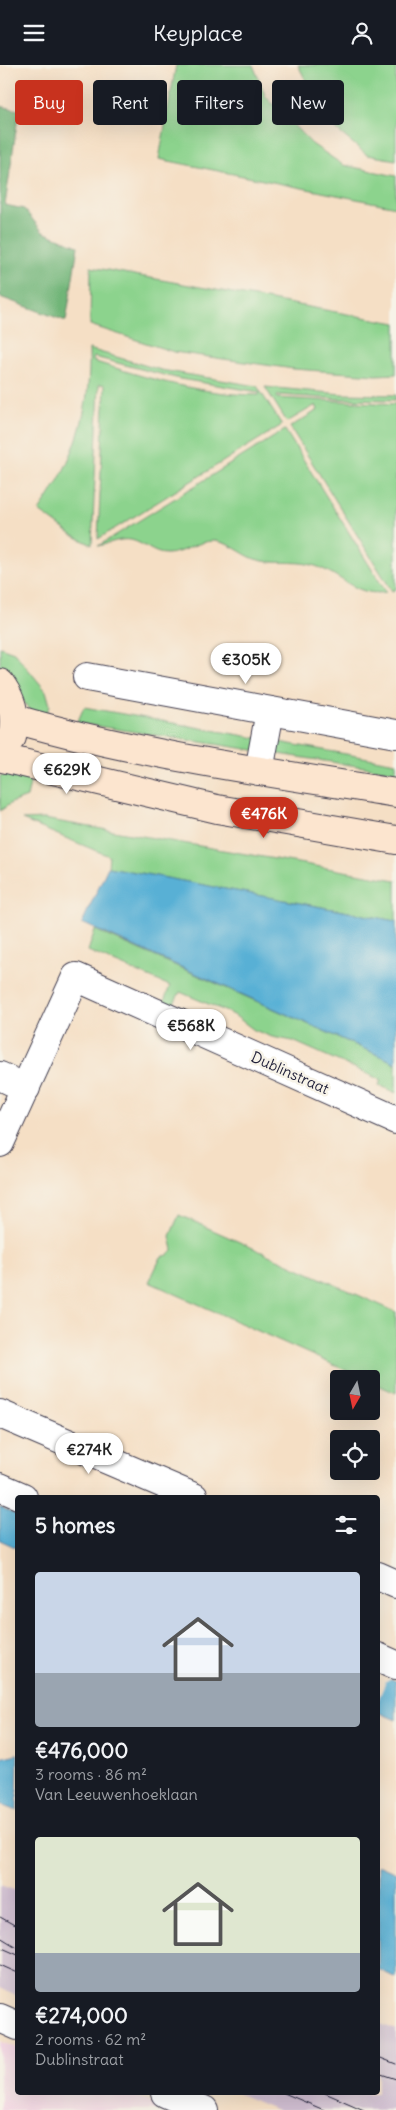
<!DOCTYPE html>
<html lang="en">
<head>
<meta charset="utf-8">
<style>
	:root { --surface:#171b24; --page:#242831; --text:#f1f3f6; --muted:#9ea1a6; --accent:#c8321e }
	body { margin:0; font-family:Delius,sans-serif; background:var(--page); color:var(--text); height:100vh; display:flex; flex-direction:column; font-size:19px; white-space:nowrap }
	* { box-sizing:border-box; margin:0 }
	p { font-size:16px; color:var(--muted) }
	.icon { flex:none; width:28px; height:28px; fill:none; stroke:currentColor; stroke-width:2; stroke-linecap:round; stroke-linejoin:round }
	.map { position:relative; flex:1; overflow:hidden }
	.side { position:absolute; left:15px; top:1430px; width:365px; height:600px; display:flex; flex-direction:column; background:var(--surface); border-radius:5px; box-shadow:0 5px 20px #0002 }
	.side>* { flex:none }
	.guide { position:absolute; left:15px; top:15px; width:366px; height:45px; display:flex; gap:10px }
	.needle { width:32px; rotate:189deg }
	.tools { position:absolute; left:330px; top:1305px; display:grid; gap:10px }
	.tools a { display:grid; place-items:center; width:50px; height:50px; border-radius:5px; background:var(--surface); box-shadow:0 5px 20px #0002; font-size:25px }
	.price { position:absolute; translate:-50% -42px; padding:0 11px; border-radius:18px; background:#fff; color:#222; font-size:16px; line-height:32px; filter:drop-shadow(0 1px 2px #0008) }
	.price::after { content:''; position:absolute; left:50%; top:30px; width:15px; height:11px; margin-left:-8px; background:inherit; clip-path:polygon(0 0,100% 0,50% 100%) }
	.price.current { background:var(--accent); color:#fff }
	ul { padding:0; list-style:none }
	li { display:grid; align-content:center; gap:10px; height:265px; padding:0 20px }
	li span { display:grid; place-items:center; height:155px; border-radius:5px; color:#555 }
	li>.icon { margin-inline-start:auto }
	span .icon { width:90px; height:90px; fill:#fffc; stroke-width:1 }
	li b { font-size:21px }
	h2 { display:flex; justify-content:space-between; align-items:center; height:60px; padding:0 20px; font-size:21px }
	.tag { padding:0 18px; border-radius:5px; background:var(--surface); box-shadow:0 5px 20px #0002; font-size:18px; line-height:45px }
	.tag.current { background:var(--accent); color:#fff }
	header { display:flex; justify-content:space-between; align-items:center; height:65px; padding:0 20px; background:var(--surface); font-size:22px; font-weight:600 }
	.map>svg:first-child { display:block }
</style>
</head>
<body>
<header><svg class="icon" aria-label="menu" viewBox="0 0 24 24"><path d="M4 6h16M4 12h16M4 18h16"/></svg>Keyplace<svg class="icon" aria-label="person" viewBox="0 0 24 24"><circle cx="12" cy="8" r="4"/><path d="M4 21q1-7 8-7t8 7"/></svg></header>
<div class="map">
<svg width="396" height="2045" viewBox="0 0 396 2045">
	<rect width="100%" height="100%" fill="#f7f3e8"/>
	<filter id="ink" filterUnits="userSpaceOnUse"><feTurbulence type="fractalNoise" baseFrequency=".02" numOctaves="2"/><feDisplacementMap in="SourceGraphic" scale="10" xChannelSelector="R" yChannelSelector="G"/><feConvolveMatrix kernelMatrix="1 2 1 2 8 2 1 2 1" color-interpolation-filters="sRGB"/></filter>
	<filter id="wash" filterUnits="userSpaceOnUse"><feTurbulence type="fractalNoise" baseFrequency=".0096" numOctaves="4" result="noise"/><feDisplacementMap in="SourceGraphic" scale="20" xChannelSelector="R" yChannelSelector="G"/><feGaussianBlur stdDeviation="1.12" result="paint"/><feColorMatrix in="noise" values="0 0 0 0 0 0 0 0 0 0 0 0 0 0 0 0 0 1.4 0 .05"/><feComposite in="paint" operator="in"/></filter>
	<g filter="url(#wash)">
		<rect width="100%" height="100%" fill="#f5dfc5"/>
		<path fill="#f2cfe2" d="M0,1976L17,1983L18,2028H128L171,2045H0Z"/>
		<g fill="#cfbdd0">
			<path d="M0,1820L17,1826V1931L0,1923Z"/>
			<path d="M378,1958L396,1965V2045H277L237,2028H378Z"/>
		</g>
		<g fill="#8cd38d" stroke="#577a64" fill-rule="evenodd">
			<path d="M176,0H253L266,32L312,79L343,100L396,111V142L159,94Z"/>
			<path d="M298,0H396V95L367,90L327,57Z"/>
			<path d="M91,202L396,258V309L376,310L294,304L174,287L90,260Z"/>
			<path d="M89,284L161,305L257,321L282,360L98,474L105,320L99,319L92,480L72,470L39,446C75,395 91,347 89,284ZM94,292L180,314L259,327V330C203,330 146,313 93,296Z"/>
			<path d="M265,322L342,329L396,330V335L338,334L278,330L277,333L396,339V524L392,526L290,362L318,345L316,340L287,357Z"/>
			<path d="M285,365L386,527C356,533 339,507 312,500C294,495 272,500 255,494C241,489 230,477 214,476C196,476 183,489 166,489C153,489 144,478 131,475C119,473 109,479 98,481Z"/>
			<path d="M0,582L14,587L46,626L50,640L46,653L30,646L0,603Z"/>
			<path d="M84,642L396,698V707L77,658Z"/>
			<path d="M13,707L32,709L27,732L11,738L0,746V711Z"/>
			<path d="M44,754L396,815V856L108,802L109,791L22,755Z"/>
			<path d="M95,865L396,998V1028L379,1020L381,1015L293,976L272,972L254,965L234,950L180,927L173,940L164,936L170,921L88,886Z"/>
			<path d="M179,1150L396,1247V1328L371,1317V1314H365L149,1217L161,1192L168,1190L173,1185L170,1171Z"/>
		</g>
		<path fill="#71b578" stroke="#4a6c5a" d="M0,41L19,45L5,140L24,144L43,167L78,181L66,256L0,232Z"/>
		<g fill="#59b0d5" stroke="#3e6988">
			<path d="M108,802L396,856V998L82,858Z"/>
			<path d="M0,1442L17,1450V1483L0,1475Z"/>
			<path d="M378,1608L396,1616V1655L378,1647Z"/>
			<path d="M17,1689H18L17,1746L0,1739V1693Z"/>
			<path d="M378,1800L396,1808V1913L378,1904Z"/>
		</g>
		<path fill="#f5dfc5" d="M378,1605L393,1612L386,1616L378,1635Z"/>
	</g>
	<g filter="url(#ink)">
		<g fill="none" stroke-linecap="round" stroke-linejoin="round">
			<g stroke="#423e50" stroke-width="30">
				<g id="street">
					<path d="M87,612L396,669"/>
					<path d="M259,706L270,646"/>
					<path d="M0,1011L26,1023"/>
					<path d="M0,1078L76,912L396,1055"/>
					<path d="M0,1349L194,1432"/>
					<path d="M0,1422L23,1432"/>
					<path d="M378,1511L396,1519"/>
					<path d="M378,1592L396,1600"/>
					<path d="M0,1953L18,1961"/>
					<path d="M165,2028L204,2045"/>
				</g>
			</g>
			<g stroke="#423e50" stroke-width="30">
				<g id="secondary">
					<path d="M0,618C12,634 17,652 12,672"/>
					<path d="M15,654C139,690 269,707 396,728"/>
					<path d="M2,693L217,744L396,775"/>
				</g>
			</g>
			<use href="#street" stroke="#fff" stroke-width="28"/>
			<use href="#secondary" stroke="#fce5cf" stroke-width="28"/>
			<g stroke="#22223b" stroke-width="1">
				<path d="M0,1852L18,1862"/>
				<path d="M0,1872L18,1883"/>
				<path d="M0,1882L18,1890"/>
				<path d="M0,1900L18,1908"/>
				<path d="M378,1992L396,1999"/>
				<path d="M378,2008L396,2014"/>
				<path d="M284,2028L324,2045"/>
				<path d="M325,2028L364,2045"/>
			</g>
		</g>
	</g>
	<g text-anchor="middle" stroke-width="5" stroke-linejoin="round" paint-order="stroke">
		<g font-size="15" fill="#22223b" stroke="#f7f3e8">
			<text transform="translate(290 1008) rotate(24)" y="5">Dublinstraat</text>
		</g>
	</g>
</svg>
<div class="tools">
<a><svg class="needle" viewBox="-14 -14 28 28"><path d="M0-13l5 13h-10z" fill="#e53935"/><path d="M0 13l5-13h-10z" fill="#9ea1a6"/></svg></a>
<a><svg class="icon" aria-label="locate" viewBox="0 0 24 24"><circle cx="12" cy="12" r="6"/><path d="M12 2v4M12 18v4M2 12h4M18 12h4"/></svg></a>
</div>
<b class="price" style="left:246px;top:620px">€305K</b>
<b class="price" style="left:67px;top:730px">€629K</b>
<b class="price current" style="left:264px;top:774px">€476K</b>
<b class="price" style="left:191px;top:986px">€568K</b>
<b class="price" style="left:89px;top:1410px">€274K</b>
<div class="guide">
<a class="tag current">Buy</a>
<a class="tag">Rent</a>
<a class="tag">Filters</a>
<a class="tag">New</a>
</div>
<section class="side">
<h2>5 homes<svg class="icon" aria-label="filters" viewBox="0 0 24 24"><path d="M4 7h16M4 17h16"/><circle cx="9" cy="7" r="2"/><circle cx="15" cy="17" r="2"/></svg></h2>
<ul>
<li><span style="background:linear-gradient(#c9d6e8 65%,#9aa5b1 0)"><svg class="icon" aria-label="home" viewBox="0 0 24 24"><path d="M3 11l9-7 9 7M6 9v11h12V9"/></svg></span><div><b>€476,000</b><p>3 rooms · 86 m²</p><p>Van Leeuwenhoeklaan</p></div></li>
<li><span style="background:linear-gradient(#dfe7d0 75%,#9aa5b1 0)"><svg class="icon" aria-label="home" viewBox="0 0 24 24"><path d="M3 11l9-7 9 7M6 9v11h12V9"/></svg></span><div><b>€274,000</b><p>2 rooms · 62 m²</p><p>Dublinstraat</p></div></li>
</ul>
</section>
</div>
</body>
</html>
